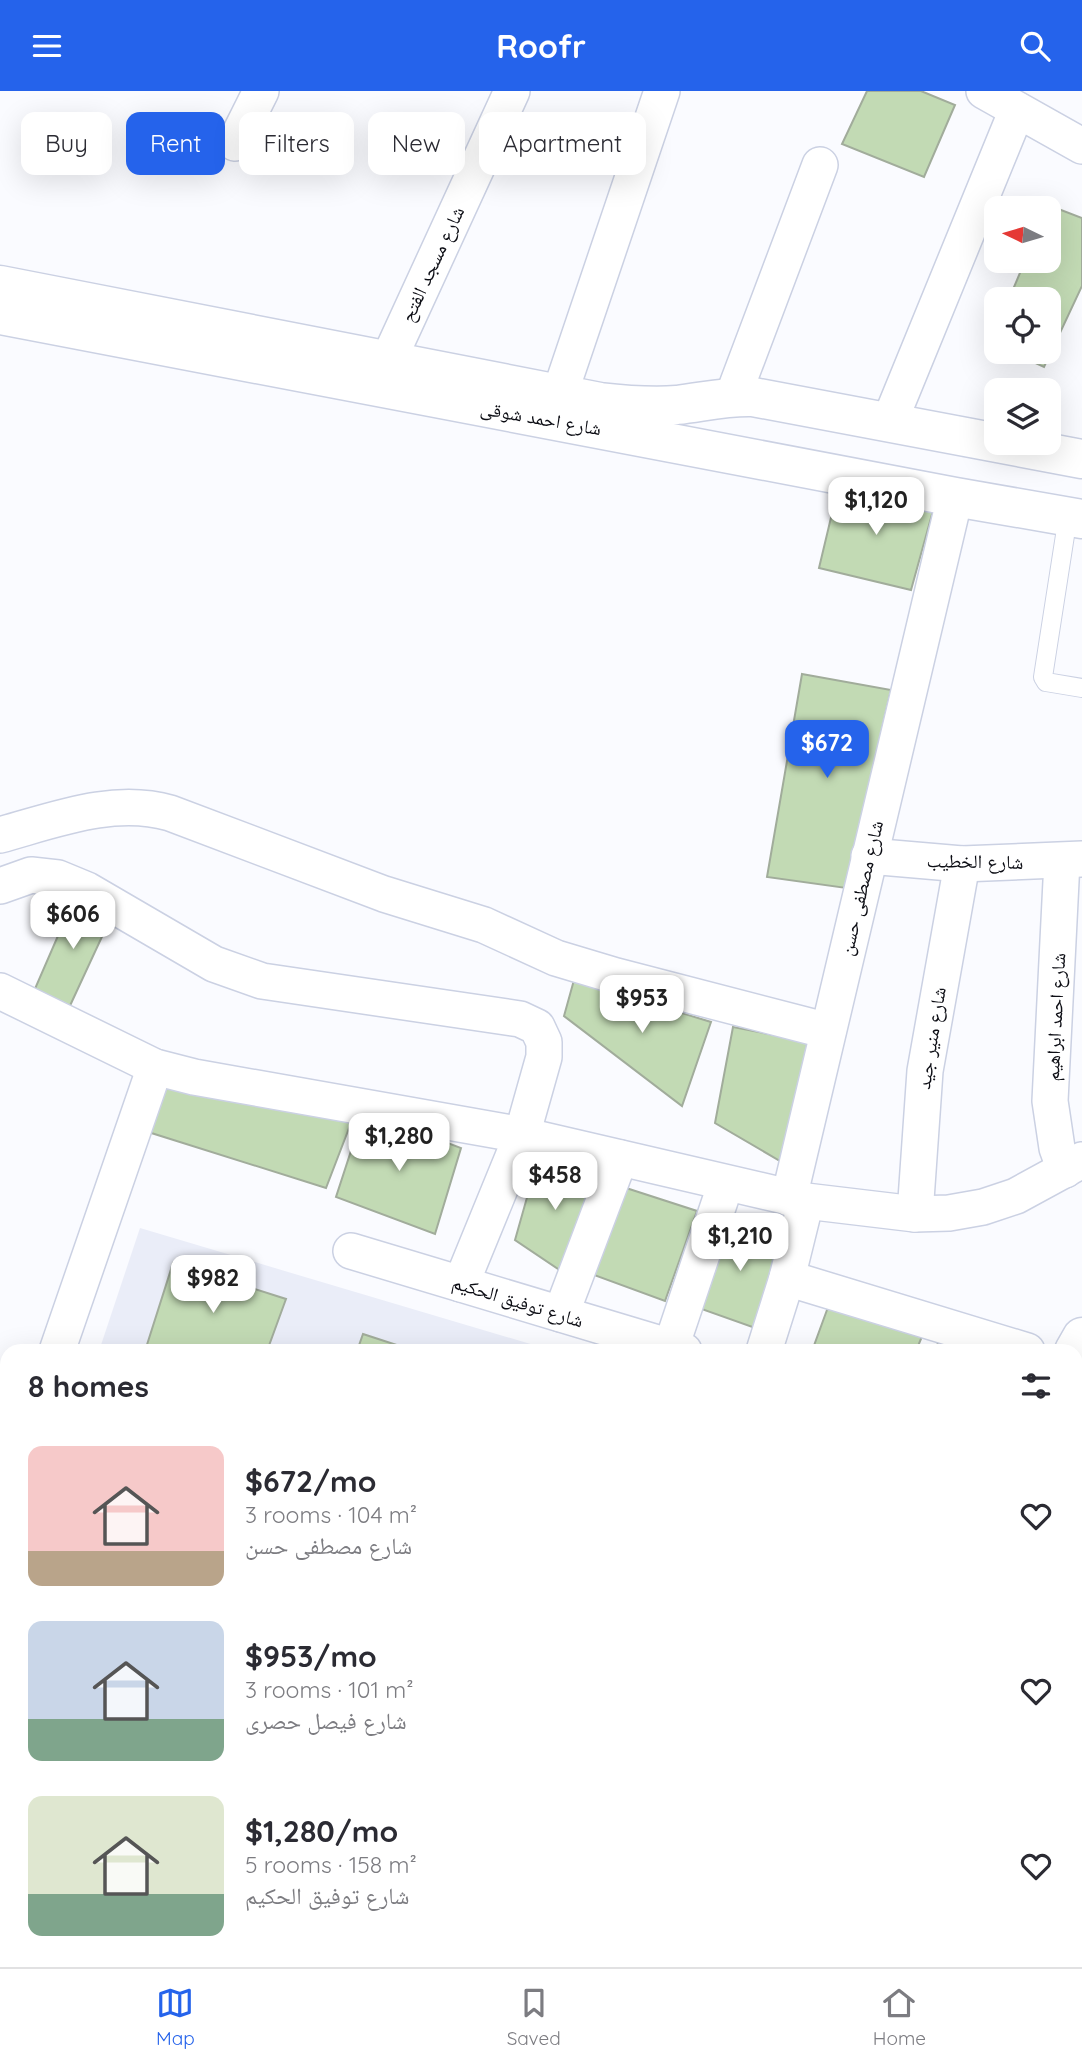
<!DOCTYPE html>
<html lang="en">
<head>
<meta charset="utf-8">
<style>
	:root { --surface:#fff; --page:#f7f7f7; --text:#2b2b33; --muted:#7c7c81; --line:#e1e1e2; --accent:#2563eb }
	body { margin:0; font-family:Quicksand,"Noto Naskh Arabic",sans-serif; background:var(--page); color:var(--text); height:100vh; display:flex; flex-direction:column; font-size:26px; white-space:nowrap }
	* { box-sizing:border-box; margin:0 }
	p { font-size:23px; color:var(--muted) }
	.icon { flex:none; width:38px; height:38px; fill:none; stroke:currentColor; stroke-width:2; stroke-linecap:round; stroke-linejoin:round }
	.map { position:relative; flex:1; overflow:hidden }
	.drawer { position:absolute; left:0px; top:1253px; width:1083px; height:623px; display:flex; flex-direction:column; background:var(--surface); border-radius:21px 21px 0 0; box-shadow:0 7px 28px #0002 }
	.drawer>* { flex:none }
	.guide { position:absolute; left:21px; top:21px; width:700px; height:63px; display:flex; gap:14px }
	.needle { width:46px; rotate:275deg }
	.tools { position:absolute; left:984px; top:105px; display:grid; gap:14px }
	.tools a { display:grid; place-items:center; width:77px; height:77px; border-radius:14px; background:var(--surface); box-shadow:0 7px 28px #0002; font-size:35px }
	.price { position:absolute; translate:-50% -60px; padding:0 16px; border-radius:14px; background:#fff; color:#222; font-size:23px; line-height:46px; filter:drop-shadow(0 2px 4px #0008) }
	.price::after { content:''; position:absolute; left:50%; top:42px; width:21px; height:16px; margin-left:-10px; background:inherit; clip-path:polygon(0 0,100% 0,50% 100%) }
	.price.active { background:var(--accent); color:#fff }
	ul { padding:0; list-style:none }
	li { display:flex; align-items:center; gap:21px; height:175px; padding:0 28px }
	li span { display:grid; place-items:center; flex:none; width:196px; height:140px; border-radius:14px; color:#555 }
	li>.icon { margin-inline-start:auto }
	span .icon { width:84px; height:84px; fill:#fffc; stroke-width:1 }
	li b { font-size:30px }
	h2 { display:flex; justify-content:space-between; align-items:center; height:84px; padding:0 28px; font-size:30px }
	.pill { padding:0 24px; border-radius:14px; background:var(--surface); box-shadow:0 7px 28px #0002; font-size:24px; line-height:63px }
	.pill.active { background:var(--accent); color:#fff }
	header { display:flex; justify-content:space-between; align-items:center; height:91px; padding:0 28px; background:var(--accent); color:#fff; font-size:32px; font-weight:800 }
	.tab-bar { display:flex; justify-content:space-around; align-items:center; height:98px; border-top:2px solid var(--line); background:var(--surface); font-size:19px; color:var(--muted) }
	.tab-bar a { display:grid; justify-items:center; gap:4px }
	.tab-bar .active { color:var(--accent) }
	.map>svg:first-child { display:block }
</style>
</head>
<body>
<header><svg class="icon" aria-label="menu" viewBox="0 0 24 24"><path d="M4 6h16M4 12h16M4 18h16"/></svg>Roofr<svg class="icon" aria-label="search" viewBox="0 0 24 24"><circle cx="10" cy="10" r="6"/><path d="M15 15l6 6"/></svg></header>
<div class="map">
<svg width="1082" height="1876" viewBox="0 0 1082 1876">
	<defs>
		<pattern id="grass-dots" width="8" height="8" patternUnits="userSpaceOnUse" patternTransform="scale(1.75)"><rect width="8" height="8" fill="#dbe1f9"/><path d="M2 2h.1M6 6h.1" fill="none" stroke="#bbc0d5" stroke-width="1.8" stroke-linecap="round"/></pattern>
	</defs>
	<rect width="100%" height="100%" fill="#fafbff"/>
	<g fill="#eaedf8">
		<path d="M140,1137L554,1260H99Z"/>
		<path d="M1082,1484V1876H953L956,1869H1076V1502Z"/>
		<path d="M356,1869H853L851,1876H362Z"/>
	</g>
	<path fill="url(#grass-dots)" d="M428,1869H597L593,1876H434Z"/>
	<g fill="#c2dab4" stroke="#a1ac9b" stroke-width="2">
		<path d="M867,0H921L955,14L924,86L842,53Z"/>
		<path d="M1048,114L1082,127V195L1044,276L1011,261H1048V208H1009L1025,170H1048Z"/>
		<path d="M839,393L934,416L911,499L819,477Z"/>
		<path d="M802,583L891,599L846,797L767,786Z"/>
		<path d="M77,801L113,822L68,919L34,900Z"/>
		<path d="M574,889L711,931L682,1015L564,925Z"/>
		<path d="M733,936L810,951L785,1073L715,1032Z"/>
		<path d="M161,988L354,1024L326,1097L145,1040Z"/>
		<path d="M364,1020L461,1057L435,1143L336,1106Z"/>
		<path d="M539,1064L599,1090L564,1182L515,1149Z"/>
		<path d="M623,1096L697,1120L665,1210L594,1184Z"/>
		<path d="M721,1126L789,1150L758,1238L693,1215Z"/>
		<path d="M173,1172L286,1208L267,1260H145Z"/>
		<path d="M831,1208L923,1243L916,1260H812Z"/>
		<path d="M942,1241L995,1260H935Z"/>
		<path d="M363,1243L415,1260H357Z"/>
		<path d="M1082,1599V1723L1076,1721V1616Z"/>
		<path d="M7,1750V1807L0,1805V1768Z"/>
		<path d="M1076,1755L1082,1757V1857L1075,1876H1040L1019,1869H1076Z"/>
		<path d="M710,1869H754L749,1876H717Z"/>
	</g>
	<g fill="none" stroke-linecap="round" stroke-linejoin="round">
		<g stroke="#cbd1e3" stroke-width="20">
			<path id="lane" d="M1068,425L1043,586L1046,591L1082,597"/>
		</g>
		<g stroke="#cbd1e3" stroke-width="38">
			<g id="street">
				<path d="M984,0L1082,55"/>
				<path d="M235,52L261,0"/>
				<path d="M388,270L512,0"/>
				<path d="M560,302L662,0"/>
				<path d="M733,305L820,74"/>
				<path d="M889,332L1017,19"/>
				<path d="M0,744C55,729 113,706 170,722L384,803L484,834L556,867L616,885L828,940"/>
				<path d="M869,765L962,773L1082,768"/>
				<path d="M1062,770L1050,1010L1057,1057L1065,1079"/>
				<path d="M0,795L31,784L58,787L87,799L214,873L262,890L520,928L537,936L544,951V966L522,1044L461,1193"/>
				<path d="M0,900L155,976L194,986L522,1044L806,1110L915,1123L949,1122L983,1116L1016,1105L1082,1069"/>
				<path d="M789,1107L955,406"/>
				<path d="M915,1123L925,980L962,773"/>
				<path d="M351,1160L684,1260"/>
				<path d="M787,1187L1027,1260"/>
				<path d="M561,1223L620,1067"/>
				<path d="M671,1256L726,1092"/>
				<path d="M57,1260L155,976"/>
				<path d="M764,1260L787,1187L806,1110"/>
				<path d="M0,1664L7,1646"/>
				<path d="M298,1869L304,1876"/>
				<path d="M74,1876L76,1869"/>
				<path d="M256,1876L260,1869"/>
			</g>
		</g>
		<g stroke="#cbd1e3" stroke-width="41">
			<g id="secondary">
				<path d="M1074,1260L1082,1246"/>
				<path d="M1076,1378L1082,1358"/>
				<path d="M1076,1441L1082,1439"/>
				<path d="M870,1876L872,1869"/>
				<path d="M930,1876L932,1869"/>
			</g>
		</g>
		<g stroke="#cbd1e3" stroke-width="41">
			<g id="primary">
				<path d="M0,194L600,311C626,314 651,316 677,314C703,311 727,305 753,306L1082,368"/>
				<path d="M0,224L955,406L1082,428"/>
			</g>
		</g>
		<path stroke="#a4a5aa" stroke-width="4.5" stroke-dasharray="3.5 3.5" stroke-linecap="butt" d="M812,1876L814,1869"/>
		<use href="#lane" stroke="#fff" stroke-width="18"/>
		<use href="#street" stroke="#fff" stroke-width="35"/>
		<use href="#secondary" stroke="#fff" stroke-width="38"/>
		<use href="#primary" stroke="#fff" stroke-width="38"/>
	</g>
	<g text-anchor="middle" stroke-width="7" stroke-linejoin="round" paint-order="stroke">
		<g font-size="19" fill="#0c0d14" stroke="#fff">
			<text transform="translate(432 173) rotate(-65)" y="7">شارع مسجد الفتح</text>
			<text transform="translate(541 327) rotate(10)" y="7">شارع احمد شوقى</text>
			<text transform="translate(975 770) rotate(1)" y="7">شارع الخطيب</text>
			<text transform="translate(861 797) rotate(-77)" y="7">شارع مصطفى حسن</text>
			<text transform="translate(1055 926) rotate(-87)" y="7">شارع احمد ابراهيم</text>
			<text transform="translate(931 947) rotate(-81)" y="7">شارع منير جيد</text>
			<text transform="translate(518 1210) rotate(17)" y="7">شارع توفيق الحكيم</text>
		</g>
	</g>
</svg>
<div class="tools">
<a><svg class="needle" viewBox="-14 -14 28 28"><path d="M0-13l5 13h-10z" fill="#e53935"/><path d="M0 13l5-13h-10z" fill="#7c7c81"/></svg></a>
<a><svg class="icon" aria-label="locate" viewBox="0 0 24 24"><circle cx="12" cy="12" r="6"/><path d="M12 2v4M12 18v4M2 12h4M18 12h4"/></svg></a>
<a><svg class="icon" aria-label="layers" viewBox="0 0 24 24"><path d="M12 4l9 5-9 5-9-5zM3 14l9 5 9-5"/></svg></a>
</div>
<b class="price" style="left:876px;top:446px">$1,120</b>
<b class="price active" style="left:827px;top:689px">$672</b>
<b class="price" style="left:73px;top:860px">$606</b>
<b class="price" style="left:642px;top:944px">$953</b>
<b class="price" style="left:399px;top:1082px">$1,280</b>
<b class="price" style="left:555px;top:1121px">$458</b>
<b class="price" style="left:740px;top:1182px">$1,210</b>
<b class="price" style="left:213px;top:1224px">$982</b>
<div class="guide">
<a class="pill">Buy</a>
<a class="pill active">Rent</a>
<a class="pill">Filters</a>
<a class="pill">New</a>
<a class="pill">Apartment</a>
</div>
<section class="drawer">
<h2>8 homes<svg class="icon" aria-label="filters" viewBox="0 0 24 24"><path d="M4 7h16M4 17h16"/><circle cx="9" cy="7" r="2"/><circle cx="15" cy="17" r="2"/></svg></h2>
<ul>
<li><span style="background:linear-gradient(#f6c9c9 75%,#b9a48a 0)"><svg class="icon" aria-label="home" viewBox="0 0 24 24"><path d="M3 11l9-7 9 7M6 9v11h12V9"/></svg></span><div><b>$672/mo</b><p>3 rooms · 104 m²</p><p>شارع مصطفى حسن</p></div><svg class="icon" aria-label="heart" viewBox="0 0 24 24"><path d="M12 20l-8-8c-3-5 5-10 8-4 3-6 11-1 8 4z"/></svg></li>
<li><span style="background:linear-gradient(#c9d6e8 70%,#7fa58c 0)"><svg class="icon" aria-label="home" viewBox="0 0 24 24"><path d="M3 11l9-7 9 7M6 9v11h12V9"/></svg></span><div><b>$953/mo</b><p>3 rooms · 101 m²</p><p>شارع فيصل حصرى</p></div><svg class="icon" aria-label="heart" viewBox="0 0 24 24"><path d="M12 20l-8-8c-3-5 5-10 8-4 3-6 11-1 8 4z"/></svg></li>
<li><span style="background:linear-gradient(#dfe7d0 70%,#7fa58c 0)"><svg class="icon" aria-label="home" viewBox="0 0 24 24"><path d="M3 11l9-7 9 7M6 9v11h12V9"/></svg></span><div><b>$1,280/mo</b><p>5 rooms · 158 m²</p><p>شارع توفيق الحكيم</p></div><svg class="icon" aria-label="heart" viewBox="0 0 24 24"><path d="M12 20l-8-8c-3-5 5-10 8-4 3-6 11-1 8 4z"/></svg></li>
</ul>
</section>
</div>
<nav class="tab-bar">
<a class="active"><svg class="icon" aria-label="map" viewBox="0 0 24 24"><path d="M3 6l6-2 6 2 6-2v14l-6 2-6-2-6 2zM9 4v14M15 6v14"/></svg>Map</a>
<a><svg class="icon" aria-label="saved" viewBox="0 0 24 24"><path d="M7 4h10v16l-5-4-5 4z"/></svg>Saved</a>
<a><svg class="icon" aria-label="home" viewBox="0 0 24 24"><path d="M3 11l9-7 9 7M6 9v11h12V9"/></svg>Home</a>
</nav>
</body>
</html>
